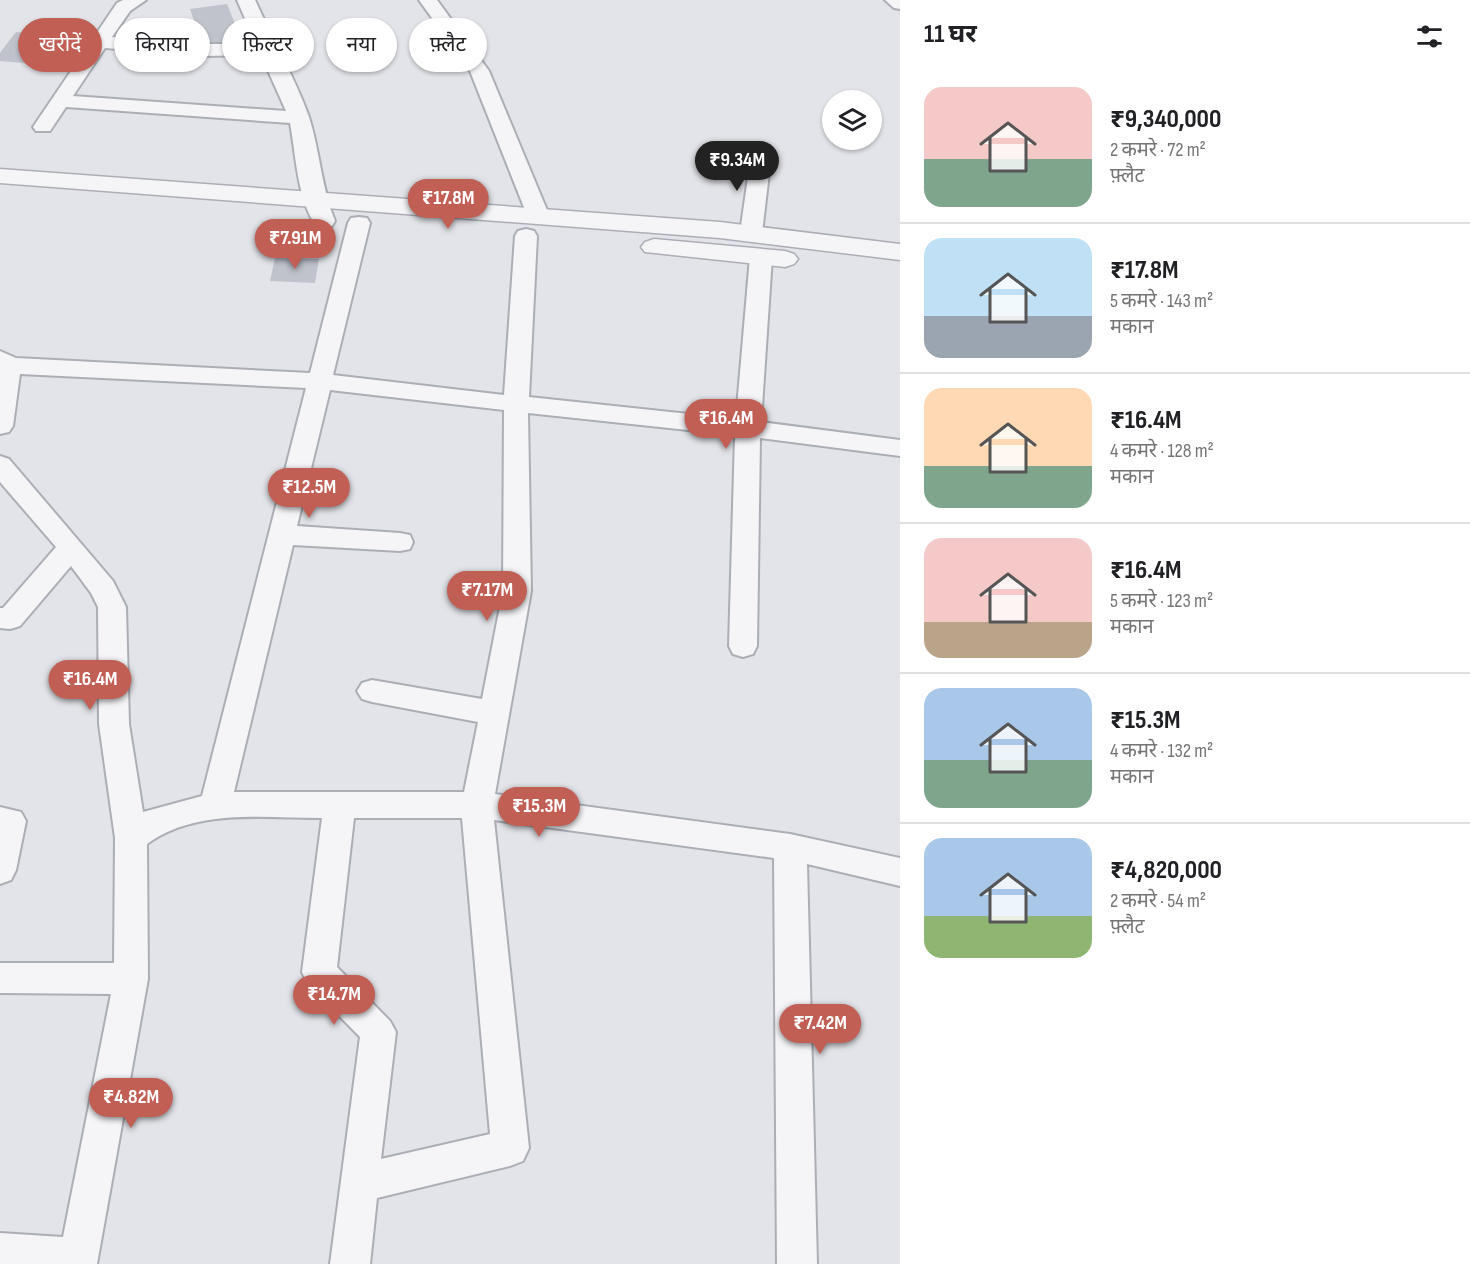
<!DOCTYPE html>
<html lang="hi">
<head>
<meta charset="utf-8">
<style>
	:root { --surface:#fff; --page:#f6f6f6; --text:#202124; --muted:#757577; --line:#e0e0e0; --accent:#c15f55 }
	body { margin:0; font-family:"Sofia Sans Condensed","Noto Sans Devanagari",sans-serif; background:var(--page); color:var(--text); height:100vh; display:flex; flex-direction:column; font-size:22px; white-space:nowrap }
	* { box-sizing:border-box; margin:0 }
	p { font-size:20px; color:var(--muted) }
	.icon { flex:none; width:33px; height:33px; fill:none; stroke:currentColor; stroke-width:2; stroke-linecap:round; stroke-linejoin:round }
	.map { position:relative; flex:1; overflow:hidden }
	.sheet { display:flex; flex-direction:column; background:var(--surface); width:570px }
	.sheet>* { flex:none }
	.top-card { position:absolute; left:18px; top:18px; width:570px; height:54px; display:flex; gap:12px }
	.buttons { position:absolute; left:822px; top:90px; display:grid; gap:12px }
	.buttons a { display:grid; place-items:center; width:60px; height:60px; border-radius:50%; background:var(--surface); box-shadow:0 2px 4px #0004; font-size:30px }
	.price { position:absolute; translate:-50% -51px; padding:0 14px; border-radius:21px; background:var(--accent); color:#fff; font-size:20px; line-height:39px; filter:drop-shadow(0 2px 3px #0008) }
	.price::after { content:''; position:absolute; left:50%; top:36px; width:18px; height:14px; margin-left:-9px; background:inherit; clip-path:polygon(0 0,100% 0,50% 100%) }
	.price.active { background:#222; color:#fff }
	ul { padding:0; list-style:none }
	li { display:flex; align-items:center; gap:18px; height:150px; padding:0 24px }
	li+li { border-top:2px solid var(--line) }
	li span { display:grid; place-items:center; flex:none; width:168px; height:120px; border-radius:18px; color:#555 }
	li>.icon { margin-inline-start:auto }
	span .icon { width:72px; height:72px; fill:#fffc; stroke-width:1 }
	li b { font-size:26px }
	h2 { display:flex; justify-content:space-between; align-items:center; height:72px; padding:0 24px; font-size:26px }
	.pill { padding:0 21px; border-radius:27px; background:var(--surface); box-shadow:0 2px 4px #0004; font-size:21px; line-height:54px }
	.pill.active { background:var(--accent); color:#fff }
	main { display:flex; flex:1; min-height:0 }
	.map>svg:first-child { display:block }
</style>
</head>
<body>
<main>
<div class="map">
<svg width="900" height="1264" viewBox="0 0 900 1264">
	<rect width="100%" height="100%" fill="#e3e4e9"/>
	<g fill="#c0c2cc">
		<path d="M227,4L242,41L202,45L190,9Z"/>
		<path d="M16,32L68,36L48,65L0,61V53Z"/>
		<path d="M275,258L319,259L315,283L270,281Z"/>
	</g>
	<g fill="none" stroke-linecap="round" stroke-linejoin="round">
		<g stroke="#acaeb6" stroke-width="4">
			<g id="minor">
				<path d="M123,0H146L130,11L112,37L204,44H256L237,0H255C272,38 295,78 309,117C320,151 321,187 335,221L332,226L324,227L316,226C297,198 296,156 290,123L66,107L50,131H36L33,127L117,3ZM105,48L204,56L261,55L286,111L73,96Z"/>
				<path d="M419,0H437L489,71L549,215L546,220L538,221L530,220L527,215L470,71Z"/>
				<path d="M885,0H900V9L894,8Z"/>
				<path d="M761,150L768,152L771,156L762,233L759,238L751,240L743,238L740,233L751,156L754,152Z"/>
				<path d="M359,217L367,218L370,223L333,375L504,395L515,236L518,231L526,229L534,231L537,236L529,397L736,419L750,257L753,252L761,250L769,252L772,257L761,422L900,440V456L760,438L757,646L753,654L743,657L733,654L729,646L735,435L528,413L531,591L495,794L790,834L900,858V886L807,864L817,1264H777L774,858L494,820L529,1148L523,1161L510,1166L377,1198L370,1264H330L360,1037L307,983L302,972L322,818C265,818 196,808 147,844L148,979L97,1264H0V1233L63,1237L111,994L0,993V963H114L115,838L99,724L98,607L91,593L71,566L20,626L10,629L0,628V608H3L56,547L0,482V456L9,459L113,581L126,607L129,724L143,812L202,796L306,388L20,374L13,426L9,432L0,434V351L16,358L310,373L348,223L351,218ZM330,390L504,410L503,591L482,699L372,680L362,683L357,691L362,699L372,702L478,722L464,792H234L293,545L400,551L410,549L413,542L410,535L400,533L297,526ZM354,818H462L490,1134L381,1159L396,1032L390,1021L337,967Z"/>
				<path d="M0,807L21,812L26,821L16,870L11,880L0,884Z"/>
			</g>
		</g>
		<g stroke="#acaeb6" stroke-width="3">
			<g id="tertiary">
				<path d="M0,169L720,222L900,244V260L720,238L0,183Z"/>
				<path d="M654,239L785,251L794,254L798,259L794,264L785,267L645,252L641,247L645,242Z"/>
			</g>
		</g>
		<use href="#minor" fill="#f5f5f8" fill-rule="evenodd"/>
		<use href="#tertiary" fill="#f5f5f8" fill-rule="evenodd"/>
	</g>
</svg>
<div class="buttons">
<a><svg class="icon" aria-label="layers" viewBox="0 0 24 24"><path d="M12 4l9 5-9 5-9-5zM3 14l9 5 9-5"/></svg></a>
</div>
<b class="price active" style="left:737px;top:192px">₹9.34M</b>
<b class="price" style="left:448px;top:230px">₹17.8M</b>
<b class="price" style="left:295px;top:270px">₹7.91M</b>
<b class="price" style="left:726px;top:450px">₹16.4M</b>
<b class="price" style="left:309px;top:519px">₹12.5M</b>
<b class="price" style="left:487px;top:622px">₹7.17M</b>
<b class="price" style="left:90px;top:711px">₹16.4M</b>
<b class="price" style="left:539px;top:838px">₹15.3M</b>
<b class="price" style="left:334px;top:1026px">₹14.7M</b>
<b class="price" style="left:820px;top:1055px">₹7.42M</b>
<b class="price" style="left:131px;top:1129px">₹4.82M</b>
<div class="top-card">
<a class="pill active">खरीदें</a>
<a class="pill">किराया</a>
<a class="pill">फ़िल्टर</a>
<a class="pill">नया</a>
<a class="pill">फ़्लैट</a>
</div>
</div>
<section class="sheet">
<h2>11 घर<svg class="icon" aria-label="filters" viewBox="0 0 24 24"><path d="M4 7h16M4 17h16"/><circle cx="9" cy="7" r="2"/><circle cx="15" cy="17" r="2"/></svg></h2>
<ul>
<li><span style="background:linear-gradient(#f6c9c9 60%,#7fa58c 0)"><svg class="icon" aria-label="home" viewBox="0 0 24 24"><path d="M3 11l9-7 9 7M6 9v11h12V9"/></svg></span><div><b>₹9,340,000</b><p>2 कमरे · 72 m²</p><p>फ़्लैट</p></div></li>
<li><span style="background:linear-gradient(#bfe0f5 65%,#9aa5b1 0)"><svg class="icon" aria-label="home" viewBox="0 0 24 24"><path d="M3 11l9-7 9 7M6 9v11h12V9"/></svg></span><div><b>₹17.8M</b><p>5 कमरे · 143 m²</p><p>मकान</p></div></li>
<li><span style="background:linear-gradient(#ffd9b3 65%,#7fa58c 0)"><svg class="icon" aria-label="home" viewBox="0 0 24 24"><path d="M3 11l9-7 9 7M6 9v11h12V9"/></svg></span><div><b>₹16.4M</b><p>4 कमरे · 128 m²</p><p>मकान</p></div></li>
<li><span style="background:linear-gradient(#f6c9c9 70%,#b9a48a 0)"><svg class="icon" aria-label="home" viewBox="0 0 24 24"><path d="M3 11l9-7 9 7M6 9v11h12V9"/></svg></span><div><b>₹16.4M</b><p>5 कमरे · 123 m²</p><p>मकान</p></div></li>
<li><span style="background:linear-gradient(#a9c7e8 60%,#7fa58c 0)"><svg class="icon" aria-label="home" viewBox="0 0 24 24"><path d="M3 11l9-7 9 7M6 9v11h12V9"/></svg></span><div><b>₹15.3M</b><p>4 कमरे · 132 m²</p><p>मकान</p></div></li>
<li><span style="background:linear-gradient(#a9c7e8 65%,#8fb573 0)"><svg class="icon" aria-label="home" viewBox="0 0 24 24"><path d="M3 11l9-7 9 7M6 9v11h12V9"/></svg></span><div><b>₹4,820,000</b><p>2 कमरे · 54 m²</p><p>फ़्लैट</p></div></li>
</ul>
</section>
</main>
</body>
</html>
